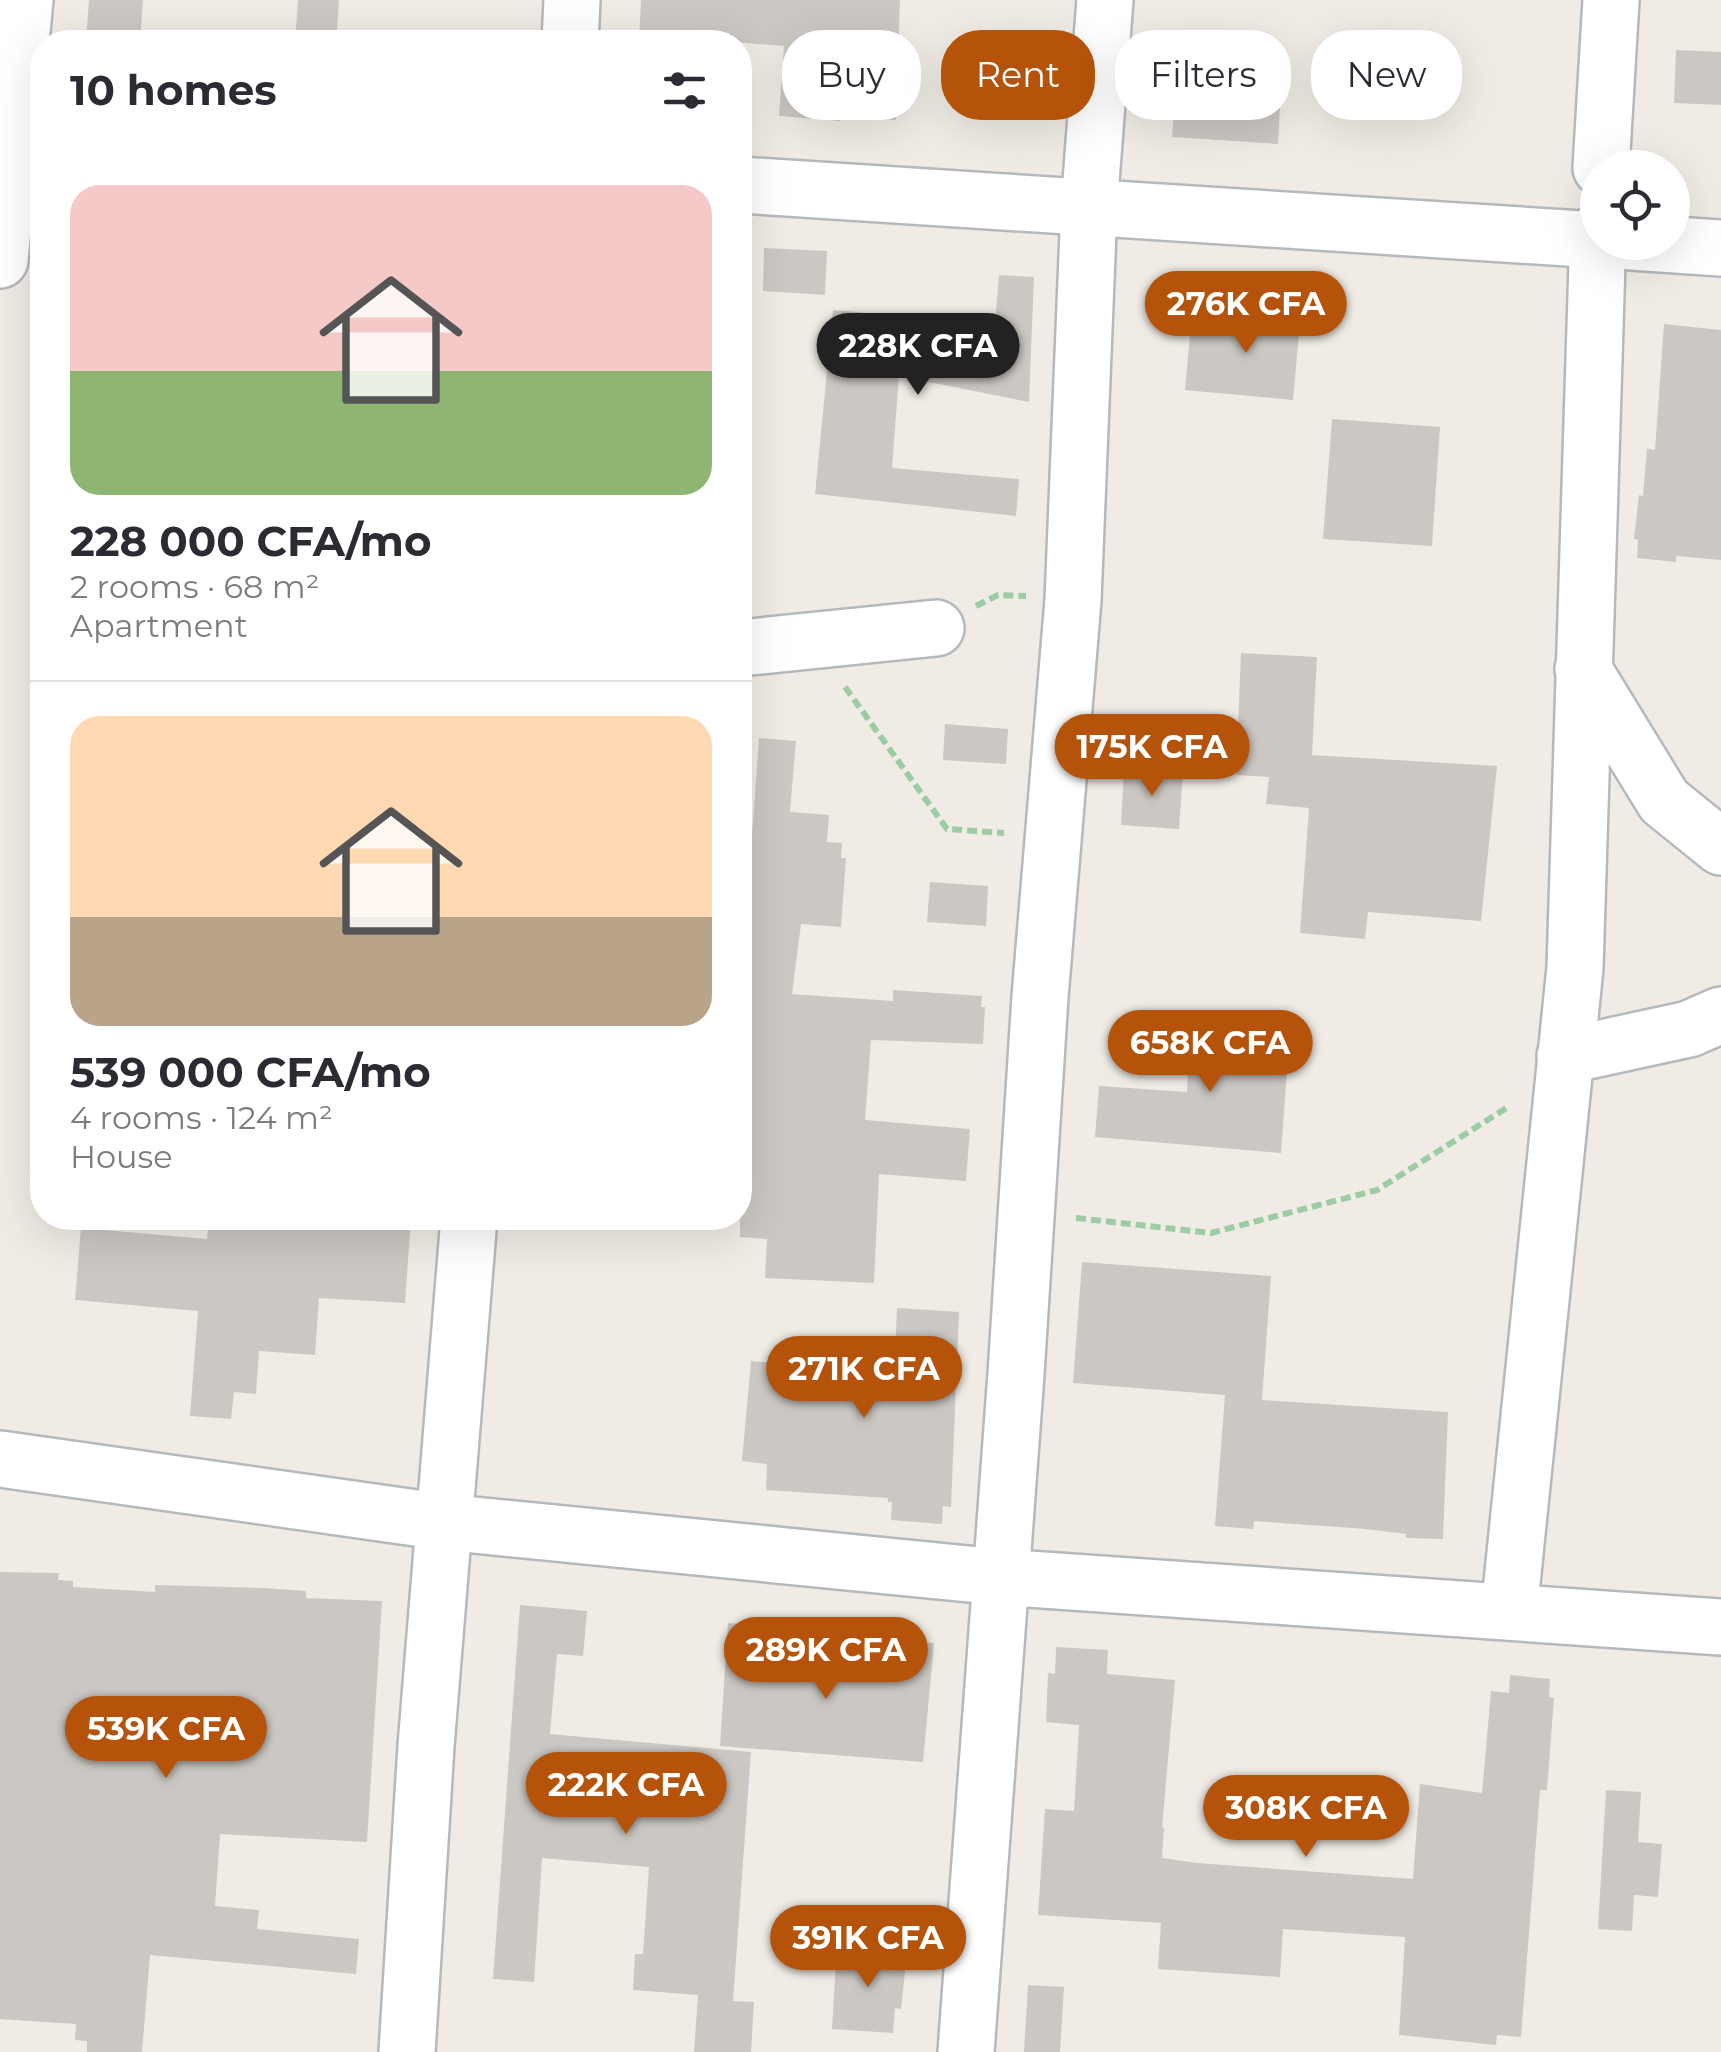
<!DOCTYPE html>
<html lang="en">
<head>
<meta charset="utf-8">
<style>
	:root { --surface:#fff; --page:#f7f7f7; --text:#2b2b33; --muted:#7c7c81; --line:#e1e1e2; --accent:#b45309 }
	body { margin:0; font-family:Montserrat,sans-serif; background:var(--page); color:var(--text); height:100vh; display:flex; flex-direction:column; font-size:38px; white-space:nowrap }
	* { box-sizing:border-box; margin:0 }
	p { font-size:32px; color:var(--muted) }
	.icon { flex:none; width:55px; height:55px; fill:none; stroke:currentColor; stroke-width:2; stroke-linecap:round; stroke-linejoin:round }
	.map { position:relative; flex:1; overflow:hidden }
	.panel { position:absolute; left:30px; top:30px; width:722px; height:1200px; display:flex; flex-direction:column; background:var(--surface); border-radius:40px; box-shadow:0 10px 40px #0002 }
	.panel>* { flex:none }
	.hud { position:absolute; left:782px; top:30px; width:788px; height:90px; display:flex; gap:20px }
	.buttons { position:absolute; left:1580px; top:150px; display:grid; gap:20px }
	.buttons a { display:grid; place-items:center; width:110px; height:110px; border-radius:50%; background:var(--surface); box-shadow:0 10px 40px #0002; font-size:50px }
	.price { position:absolute; translate:-50% -85px; padding:0 22px; border-radius:35px; background:var(--accent); color:#fff; font-size:32px; line-height:65px; filter:drop-shadow(0 2px 5px #0008) }
	.price::after { content:''; position:absolute; left:50%; top:60px; width:30px; height:22px; margin-left:-15px; background:inherit; clip-path:polygon(0 0,100% 0,50% 100%) }
	.price.active { background:#222; color:#fff }
	ul { padding:0; list-style:none }
	li { display:grid; align-content:center; gap:20px; height:530px; padding:0 40px }
	li+li { border-top:2px solid var(--line) }
	li span { display:grid; place-items:center; height:310px; border-radius:30px; color:#555 }
	li>.icon { margin-inline-start:auto }
	span .icon { width:180px; height:180px; fill:#fffc; stroke-width:1 }
	li b { font-size:42px }
	h2 { display:flex; justify-content:space-between; align-items:center; height:120px; padding:0 40px; font-size:42px }
	.chip { padding:0 35px; border-radius:40px; background:var(--surface); box-shadow:0 10px 40px #0002; font-size:35px; line-height:90px }
	.chip.active { background:var(--accent); color:#fff }
	.map>svg:first-child { display:block }
</style>
</head>
<body>
<div class="map">
<svg width="1721" height="2052" viewBox="0 0 1721 2052">
	<rect width="100%" height="100%" fill="#f0ece5"/>
	<g fill="#cbc7c2">
		<path d="M89,0H143L140,42H86Z"/>
		<path d="M298,0H339L336,42H295Z"/>
		<path d="M641,0H900L896,120L840,116V121L779,116L784,46L680,38V42H639Z"/>
		<path d="M1676,50L1721,52V105L1674,103Z"/>
		<path d="M1176,82L1281,89L1278,144L1172,137Z"/>
		<path d="M764,248L827,251L825,295L763,291Z"/>
		<path d="M999,275L1034,277L1029,402L899,376L892,468L1019,479L1016,516L815,494L833,310L995,324Z"/>
		<path d="M1250,308L1301,312L1293,400L1185,390L1191,323L1248,328Z"/>
		<path d="M1664,324L1721,330V560L1676,556V562L1637,558L1638,540L1634,539L1639,495L1643,496L1647,449L1655,450Z"/>
		<path d="M1332,419L1440,427L1432,546L1323,539Z"/>
		<path d="M1241,653L1317,657L1312,755L1497,766L1481,921L1368,912L1365,939L1300,933L1309,808L1266,804L1269,777L1236,775Z"/>
		<path d="M945,724L1008,729L1006,764L943,760Z"/>
		<path d="M759,738L796,741L790,812L829,815L827,842L842,843L841,858H846L841,927L801,924L792,994L893,1001V990L982,996L981,1007H985L983,1044L871,1040L865,1120L970,1129L966,1181L879,1174L874,1283L765,1278L767,1239L740,1237V862L750,863Z"/>
		<path d="M1124,769L1183,772L1179,829L1121,825Z"/>
		<path d="M930,882L988,886L986,926L927,922Z"/>
		<path d="M1190,1024L1290,1029L1281,1153L1095,1137L1099,1086L1187,1092Z"/>
		<path d="M209,1218H411L405,1303L319,1298L315,1355L259,1351L256,1394L234,1392L231,1419L190,1416L198,1311L75,1300L81,1228L207,1239Z"/>
		<path d="M1082,1262L1271,1276L1262,1400L1448,1412L1443,1539L1406,1538V1534L1366,1529L1254,1521L1253,1529L1215,1526L1225,1395L1073,1383Z"/>
		<path d="M897,1308L959,1312L951,1507L943,1506L942,1524L891,1520L892,1502H888V1498L766,1490L767,1464L742,1461L751,1361L849,1370L851,1351L895,1355Z"/>
		<path d="M0,1572L59,1573L58,1580L73,1581V1587L155,1592V1585L264,1588L306,1591V1598L382,1601L367,1842L220,1834L215,1906L259,1910L257,1929L359,1939L356,1974L150,1955L142,2052H87V2041L75,2040L76,2024L0,2019Z"/>
		<path d="M520,1605L587,1611L583,1656L557,1654L550,1734L751,1752L733,2001L754,2002L751,2052H694L698,1995L633,1990L635,1954H643L649,1867L542,1858L534,1982L493,1979Z"/>
		<path d="M728,1623L779,1627L775,1674L873,1681L876,1639L934,1643L923,1762L720,1746Z"/>
		<path d="M1056,1647L1108,1650L1107,1674L1175,1680L1162,1828H1164L1162,1858L1197,1863L1413,1879L1420,1784L1482,1793L1491,1691L1509,1693L1510,1675L1550,1679L1549,1697L1554,1698L1547,1790H1540L1521,2037L1497,2035L1496,2045L1399,2035L1405,1937L1283,1929L1280,1977L1158,1969L1161,1923L1038,1915L1045,1809L1074,1811L1079,1725L1046,1722L1048,1673L1055,1674Z"/>
		<path d="M1606,1790L1641,1792L1638,1842L1662,1844L1658,1897L1634,1895L1632,1931L1598,1929Z"/>
		<path d="M848,1947L907,1953L901,2009L895,2008L893,2033L832,2029L836,1961L846,1962Z"/>
		<path d="M1028,1985L1064,1987L1060,2052H1024Z"/>
	</g>
	<g fill="none" stroke-linecap="round" stroke-linejoin="round">
		<g stroke="#b6b9bc" stroke-width="60">
			<g id="minor">
				<path d="M570,42L572,0"/>
				<path d="M1601,168L1611,0"/>
				<path d="M740,185L1598,240"/>
				<path d="M1632,242L1721,248"/>
				<path d="M0,260L25,0"/>
				<path d="M740,648L936,628"/>
				<path d="M1583,669L1664,801L1721,847"/>
				<path d="M1565,1056L1689,1029L1721,1015"/>
				<path d="M0,1459L444,1522L999,1577L1721,1627"/>
				<path d="M1509,1612L1575,968L1598,231"/>
				<path d="M407,2052L426,1746L469,1218"/>
				<path d="M966,2052L1016,1374L1040,997L1073,600L1089,207L1105,0"/>
			</g>
		</g>
		<g stroke="#9bcca4" stroke-width="6" stroke-dasharray="10 5" stroke-linecap="butt">
			<path d="M976,606L998,595L1026,596"/>
			<path d="M845,687L947,829L1004,833"/>
			<path d="M1076,1218L1211,1233L1377,1190L1508,1107"/>
		</g>
		<use href="#minor" stroke="#fff" stroke-width="55"/>
	</g>
</svg>
<div class="buttons">
<a><svg class="icon" aria-label="locate" viewBox="0 0 24 24"><circle cx="12" cy="12" r="6"/><path d="M12 2v4M12 18v4M2 12h4M18 12h4"/></svg></a>
</div>
<b class="price" style="left:1246px;top:356px">276K CFA</b>
<b class="price active" style="left:918px;top:398px">228K CFA</b>
<b class="price" style="left:1152px;top:799px">175K CFA</b>
<b class="price" style="left:1210px;top:1095px">658K CFA</b>
<b class="price" style="left:864px;top:1421px">271K CFA</b>
<b class="price" style="left:826px;top:1702px">289K CFA</b>
<b class="price" style="left:166px;top:1781px">539K CFA</b>
<b class="price" style="left:626px;top:1837px">222K CFA</b>
<b class="price" style="left:1306px;top:1860px">308K CFA</b>
<b class="price" style="left:868px;top:1990px">391K CFA</b>
<div class="hud">
<a class="chip">Buy</a>
<a class="chip active">Rent</a>
<a class="chip">Filters</a>
<a class="chip">New</a>
</div>
<section class="panel">
<h2>10 homes<svg class="icon" aria-label="filters" viewBox="0 0 24 24"><path d="M4 7h16M4 17h16"/><circle cx="9" cy="7" r="2"/><circle cx="15" cy="17" r="2"/></svg></h2>
<ul>
<li><span style="background:linear-gradient(#f6c9c9 60%,#8fb573 0)"><svg class="icon" aria-label="home" viewBox="0 0 24 24"><path d="M3 11l9-7 9 7M6 9v11h12V9"/></svg></span><div><b>228 000 CFA/mo</b><p>2 rooms · 68 m²</p><p>Apartment</p></div></li>
<li><span style="background:linear-gradient(#ffd9b3 65%,#b9a48a 0)"><svg class="icon" aria-label="home" viewBox="0 0 24 24"><path d="M3 11l9-7 9 7M6 9v11h12V9"/></svg></span><div><b>539 000 CFA/mo</b><p>4 rooms · 124 m²</p><p>House</p></div></li>
</ul>
</section>
</div>
</body>
</html>
